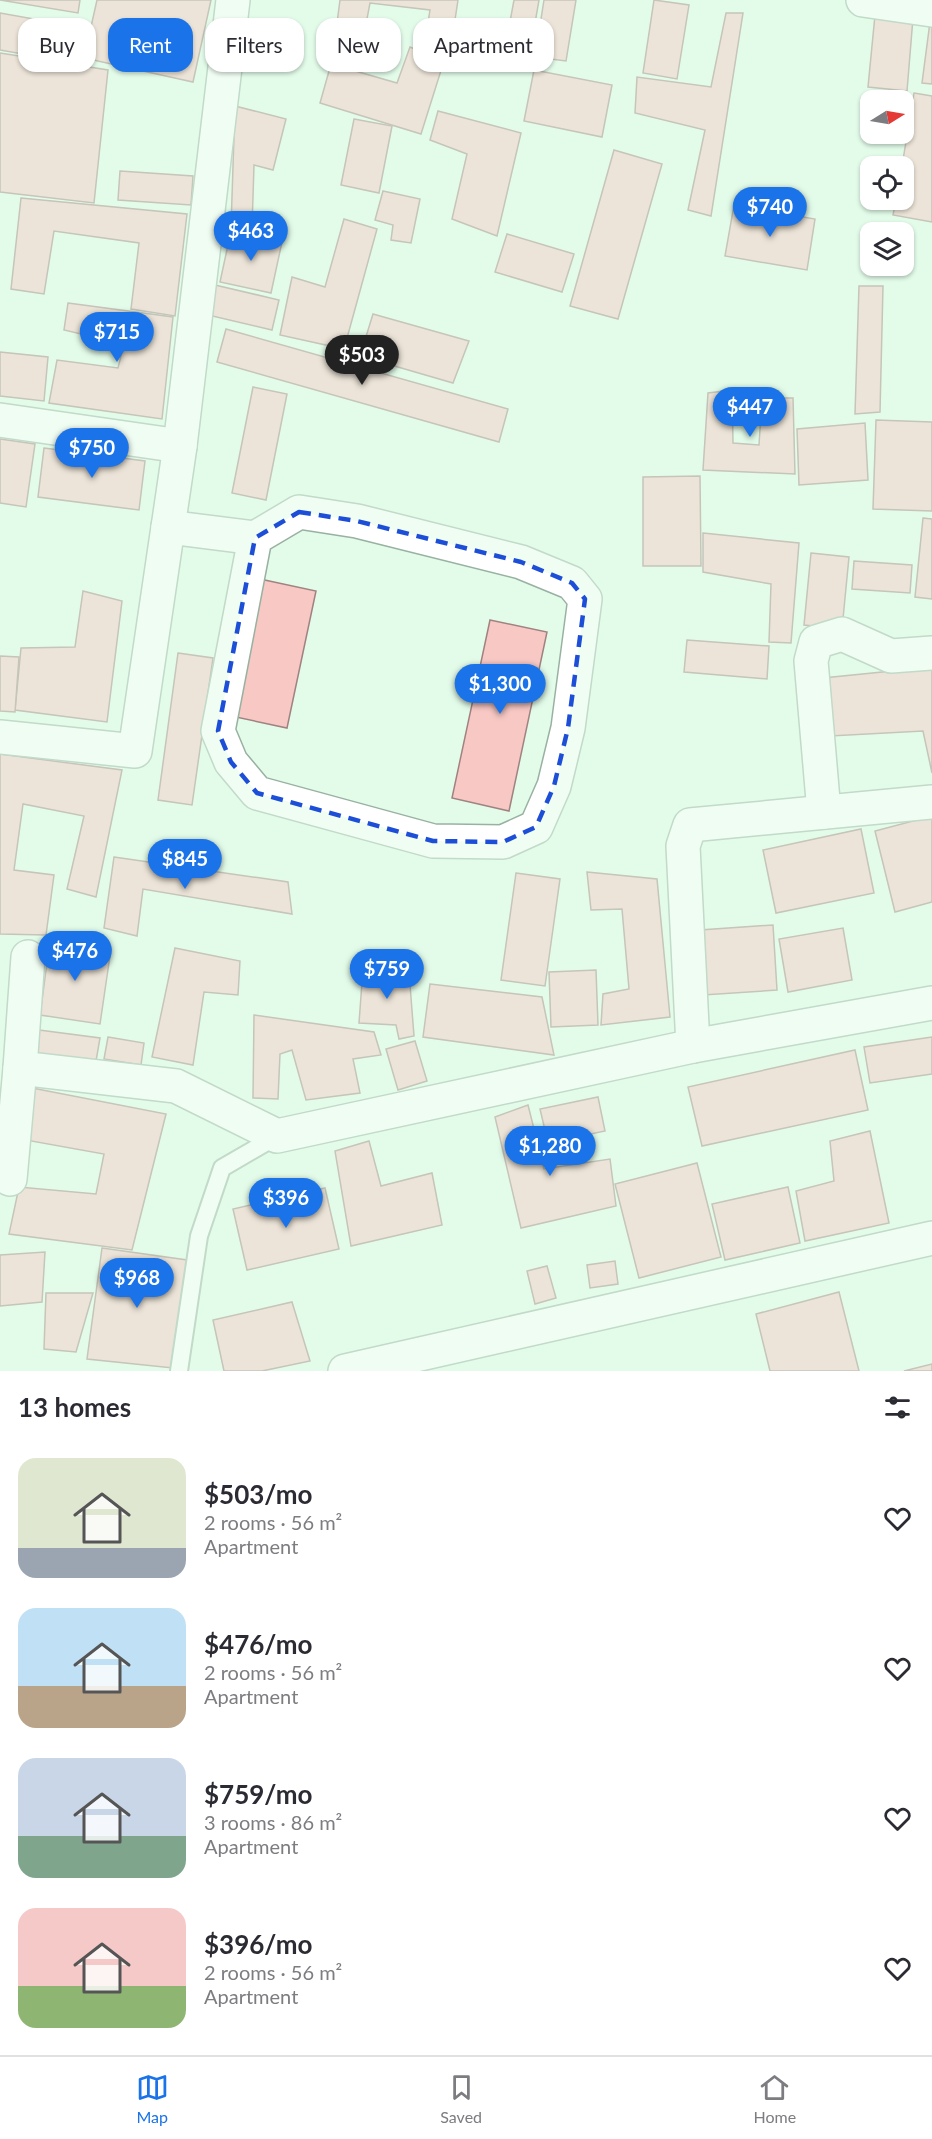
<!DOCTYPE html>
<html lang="en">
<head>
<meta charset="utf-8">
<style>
	:root { --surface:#fff; --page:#f7f7f7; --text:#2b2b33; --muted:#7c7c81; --line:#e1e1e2; --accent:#1a73e8 }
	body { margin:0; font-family:Lato,sans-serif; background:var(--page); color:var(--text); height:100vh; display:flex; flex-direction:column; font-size:22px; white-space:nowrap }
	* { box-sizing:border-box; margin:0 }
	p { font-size:20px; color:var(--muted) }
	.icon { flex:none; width:33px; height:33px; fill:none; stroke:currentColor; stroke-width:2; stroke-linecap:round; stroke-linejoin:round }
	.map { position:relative; height:1371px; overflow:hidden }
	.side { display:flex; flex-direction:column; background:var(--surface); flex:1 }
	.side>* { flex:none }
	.top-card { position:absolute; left:18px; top:18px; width:600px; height:54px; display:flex; gap:12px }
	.needle { width:39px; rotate:79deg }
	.tools { position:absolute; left:860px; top:90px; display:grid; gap:12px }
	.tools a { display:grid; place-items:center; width:54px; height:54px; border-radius:12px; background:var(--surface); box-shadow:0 2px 4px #0004; font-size:30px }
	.price { position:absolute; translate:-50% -51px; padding:0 14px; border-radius:21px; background:var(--accent); color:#fff; font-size:20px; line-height:39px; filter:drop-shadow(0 2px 3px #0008) }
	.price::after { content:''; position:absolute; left:50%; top:36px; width:18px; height:14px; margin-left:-9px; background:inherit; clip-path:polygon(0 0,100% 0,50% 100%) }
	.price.on { background:#222; color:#fff }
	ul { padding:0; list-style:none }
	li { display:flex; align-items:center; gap:18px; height:150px; padding:0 18px }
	li span { display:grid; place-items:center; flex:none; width:168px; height:120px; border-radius:18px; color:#555 }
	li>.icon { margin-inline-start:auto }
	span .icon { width:72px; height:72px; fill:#fffc; stroke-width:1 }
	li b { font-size:26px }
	h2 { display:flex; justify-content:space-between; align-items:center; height:72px; padding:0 18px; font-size:26px }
	.pill { padding:0 21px; border-radius:18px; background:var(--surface); box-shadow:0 2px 4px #0004; font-size:21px; line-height:54px }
	.pill.on { background:var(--accent); color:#fff }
	.tab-bar { display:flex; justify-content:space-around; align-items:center; height:84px; border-top:2px solid var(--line); background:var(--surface); font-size:16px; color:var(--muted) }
	.tab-bar a { display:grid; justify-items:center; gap:3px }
	.tab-bar .on { color:var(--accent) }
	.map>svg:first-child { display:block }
</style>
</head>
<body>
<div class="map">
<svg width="932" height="1371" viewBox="0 0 932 1371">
	<rect width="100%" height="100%" fill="#e3fcea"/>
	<g fill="#f7c8c4" stroke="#a08380" stroke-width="1.5">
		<path d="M0,0H80L78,13Z"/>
		<path d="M97,0H211L193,82L84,58Z"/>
		<path d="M340,0H458L451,46L425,41L430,10L370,3L361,50L334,46Z"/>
		<path d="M514,0H539L529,58L504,54Z"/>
		<path d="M544,0H576L566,61L535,57Z"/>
		<path d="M654,0L689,5L677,79L643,73Z"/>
		<path d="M0,13L79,27L73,63L0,50Z"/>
		<path d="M726,13H743L711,216L688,210L705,130L635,113L637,77L711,87Z"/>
		<path d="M875,15L913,18L907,91L868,87Z"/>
		<path d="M930,22L932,23V84L922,83Z"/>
		<path d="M410,47L444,61L421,134L320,103L331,64L397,83Z"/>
		<path d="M0,53L108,70L94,203L0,192Z"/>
		<path d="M534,70L612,85L602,137L524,121Z"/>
		<path d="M914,93L932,96V222L893,215L896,200H903L902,166Z"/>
		<path d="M235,106L286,119L273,170L254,165L252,228L231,227Z"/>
		<path d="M438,111L521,133L497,236L452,219L467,154L430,140Z"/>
		<path d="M354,119L392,126L379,193L341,185Z"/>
		<path d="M614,150L662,164L618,319L570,306Z"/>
		<path d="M120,171L193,176L191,205L118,200Z"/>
		<path d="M383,191L420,199L411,243L391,240L393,225L375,220Z"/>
		<path d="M21,198L187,214L175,316L131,309L139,243L54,231L44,294L11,289Z"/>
		<path d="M734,205L815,219L807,270L725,256Z"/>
		<path d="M344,219L377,229L344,349L280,335L292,277L325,287Z"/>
		<path d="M231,231L282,242L271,293L220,282Z"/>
		<path d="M507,234L574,254L562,292L495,272Z"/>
		<path d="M215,285L279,300L272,330L208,315Z"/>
		<path d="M859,286H883L880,412L855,414Z"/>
		<path d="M68,303L173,317L162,419L49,403L57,360L118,368L124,344L64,330Z"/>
		<path d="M373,314L469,341L453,383L360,356Z"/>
		<path d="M226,329L508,409L499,442L217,362Z"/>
		<path d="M0,352L48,357L44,401L0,396Z"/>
		<path d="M253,387L287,394L266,500L232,493Z"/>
		<path d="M732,390L733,443L759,445L762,398H793L795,474L703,470L708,393Z"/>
		<path d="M876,420L932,422V511L873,509Z"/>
		<path d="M865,423L868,480L799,485L797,429Z"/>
		<path d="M0,439L35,444L26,507L0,503Z"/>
		<path d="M44,448L145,461L139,510L38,497Z"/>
		<path d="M700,476L701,566H643V477Z"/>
		<path d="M923,518L932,519V599L915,597Z"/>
		<path d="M703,533L799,543L791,643L769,642L771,584L703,572Z"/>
		<path d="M811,553L849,557L842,629L804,625Z"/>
		<path d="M854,561L912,565L910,593L852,589Z"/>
		<path d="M260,579L316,591L287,728L231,716Z"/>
		<path d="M83,591L122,601L107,722L15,710L21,648L75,647Z"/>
		<path d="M490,620L547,632L509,811L452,798Z"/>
		<path d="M687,640L769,646L767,679L684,672Z"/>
		<path d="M178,653L213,658L192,805L158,800Z"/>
		<path d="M0,656L19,657L15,712L0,711Z"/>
		<path d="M932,667V773L923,731L830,736L823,678Z"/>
		<path d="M0,754L122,770L96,897L67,889L84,816L23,804L14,870L54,875L46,935L0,934Z"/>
		<path d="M932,816V902L895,912L875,831Z"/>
		<path d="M861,829L874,893L776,913L763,850Z"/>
		<path d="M114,857L288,882L292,914L143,889L137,936L104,928Z"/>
		<path d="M587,872L657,879L670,1017L601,1025L603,994L629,989L622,909L591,910Z"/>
		<path d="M516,873L560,879L545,986L501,980Z"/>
		<path d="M773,925L777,990L703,995L700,930Z"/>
		<path d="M843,928L852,980L788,992L779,939Z"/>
		<path d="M50,941L111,949L100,1024L40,1015Z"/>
		<path d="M175,948L240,961L238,995L204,992L193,1065L152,1057Z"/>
		<path d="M363,969L409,972L414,1036L399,1039L396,1025L359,1023Z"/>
		<path d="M596,970L598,1025L551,1027L549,972Z"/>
		<path d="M430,984L542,997L554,1055L423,1037Z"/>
		<path d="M254,1015L374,1032L381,1055L353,1059L360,1093L306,1100L292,1050L280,1054L278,1099L253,1098Z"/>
		<path d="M39,1030L100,1038L95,1067L35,1058Z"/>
		<path d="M108,1037L144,1043L141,1065L104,1059Z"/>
		<path d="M932,1037V1074L870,1083L864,1047Z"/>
		<path d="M415,1041L427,1081L398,1090L386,1049Z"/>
		<path d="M855,1050L868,1110L702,1146L688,1087Z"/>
		<path d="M27,1087L166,1114L132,1250L9,1234L19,1187L96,1194L104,1154L20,1139Z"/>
		<path d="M598,1097L605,1131L548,1143L540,1109Z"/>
		<path d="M528,1105L544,1169L610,1159L616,1206L521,1228L495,1117Z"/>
		<path d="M870,1131L889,1223L805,1241L796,1191L834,1181L830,1141Z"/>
		<path d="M369,1141L381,1186L432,1173L442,1225L351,1246L335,1151Z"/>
		<path d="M697,1163L721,1257L639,1278L615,1184Z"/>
		<path d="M788,1187L800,1243L725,1260L712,1204Z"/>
		<path d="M325,1188L339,1249L247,1270L233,1209Z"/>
		<path d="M102,1248L187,1260L173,1368L87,1359Z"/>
		<path d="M45,1252L42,1302L0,1306V1255Z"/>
		<path d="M615,1261L618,1284L590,1288L587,1265Z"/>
		<path d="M547,1266L556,1298L535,1304L527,1271Z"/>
		<path d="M839,1292L859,1371H770L756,1314Z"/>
		<path d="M46,1293H93L76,1352L44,1349Z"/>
		<path d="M292,1302L310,1361L262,1371H224L213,1320Z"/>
		<path d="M932,1364V1371H904Z"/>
	</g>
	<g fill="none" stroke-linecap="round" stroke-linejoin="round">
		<g stroke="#99b1a1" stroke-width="20">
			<path id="service" d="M179,1371L199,1236L222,1168L277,1136"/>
		</g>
		<g stroke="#99b1a1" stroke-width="36">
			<g id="minor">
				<path d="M0,420L180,446"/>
				<path d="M299,512L357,521L521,562L572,583L585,599L568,728L554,786L536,827L503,842L433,841L257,793L231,762L218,731L255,538Z"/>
				<path d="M168,527L255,538"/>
				<path d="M0,737L135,751L180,446L233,0"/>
				<path d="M824,812L811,661L816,642L842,634L891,656L932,653"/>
				<path d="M28,957L20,1068L176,1086L277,1136L693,1046L932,1003"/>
				<path d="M693,1046L683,846L690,825L932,802"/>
				<path d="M10,1179L20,1068"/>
				<path d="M345,1371L932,1238"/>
			</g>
		</g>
		<g stroke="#99b1a1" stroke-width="36">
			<path id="tertiary" d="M863,0L932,10"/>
		</g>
		<use href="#service" stroke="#fff" stroke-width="16"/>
		<use href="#minor" stroke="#fff" stroke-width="33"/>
		<use href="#tertiary" stroke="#fff" stroke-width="33"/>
	</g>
	<path d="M0 0H932V1371H0ZM299,512L357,521L521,562L572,583L585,599L568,728L554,786L536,827L503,842L433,841L257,793L231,762L218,731L255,538Z" fill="#e3fcea" fill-opacity=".55" fill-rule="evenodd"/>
	<path fill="none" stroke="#1d4ed8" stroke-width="4.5" stroke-dasharray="12 8" stroke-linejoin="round" d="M299,512L357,521L521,562L572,583L585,599L568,728L554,786L536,827L503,842L433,841L257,793L231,762L218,731L255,538Z"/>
</svg>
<div class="tools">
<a><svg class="needle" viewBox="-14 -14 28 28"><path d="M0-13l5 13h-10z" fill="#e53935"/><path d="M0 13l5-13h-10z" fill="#7c7c81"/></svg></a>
<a><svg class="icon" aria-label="locate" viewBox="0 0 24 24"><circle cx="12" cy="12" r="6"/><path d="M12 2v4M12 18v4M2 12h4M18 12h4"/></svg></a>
<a><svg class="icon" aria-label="layers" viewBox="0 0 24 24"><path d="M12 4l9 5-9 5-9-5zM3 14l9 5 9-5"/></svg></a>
</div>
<b class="price" style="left:770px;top:238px">$740</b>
<b class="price" style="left:251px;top:262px">$463</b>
<b class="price" style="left:117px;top:363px">$715</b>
<b class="price on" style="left:362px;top:386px">$503</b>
<b class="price" style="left:750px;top:438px">$447</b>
<b class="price" style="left:92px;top:479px">$750</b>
<b class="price" style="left:500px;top:715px">$1,300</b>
<b class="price" style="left:185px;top:890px">$845</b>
<b class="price" style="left:75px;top:982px">$476</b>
<b class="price" style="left:387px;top:1000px">$759</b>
<b class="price" style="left:550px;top:1177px">$1,280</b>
<b class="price" style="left:286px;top:1229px">$396</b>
<b class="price" style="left:137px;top:1309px">$968</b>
<div class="top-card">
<a class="pill">Buy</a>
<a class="pill on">Rent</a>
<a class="pill">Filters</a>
<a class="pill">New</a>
<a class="pill">Apartment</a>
</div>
</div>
<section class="side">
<h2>13 homes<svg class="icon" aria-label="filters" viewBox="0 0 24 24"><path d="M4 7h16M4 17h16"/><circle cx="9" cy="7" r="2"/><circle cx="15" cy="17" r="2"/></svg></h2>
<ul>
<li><span style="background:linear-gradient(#dfe7d0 75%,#9aa5b1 0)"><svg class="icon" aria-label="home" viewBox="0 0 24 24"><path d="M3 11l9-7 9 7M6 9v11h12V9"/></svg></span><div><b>$503/mo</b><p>2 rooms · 56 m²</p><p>Apartment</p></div><svg class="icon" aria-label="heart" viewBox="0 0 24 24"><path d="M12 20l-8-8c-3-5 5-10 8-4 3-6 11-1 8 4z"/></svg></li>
<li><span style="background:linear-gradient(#bfe0f5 65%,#b9a48a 0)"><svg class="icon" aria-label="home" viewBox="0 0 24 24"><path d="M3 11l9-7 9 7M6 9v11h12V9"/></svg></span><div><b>$476/mo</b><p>2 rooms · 56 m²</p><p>Apartment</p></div><svg class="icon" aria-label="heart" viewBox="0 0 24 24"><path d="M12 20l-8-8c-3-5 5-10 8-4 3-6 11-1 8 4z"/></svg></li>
<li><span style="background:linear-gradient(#c9d6e8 65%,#7fa58c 0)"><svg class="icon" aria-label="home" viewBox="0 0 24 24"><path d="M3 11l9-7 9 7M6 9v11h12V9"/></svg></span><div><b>$759/mo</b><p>3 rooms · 86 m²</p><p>Apartment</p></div><svg class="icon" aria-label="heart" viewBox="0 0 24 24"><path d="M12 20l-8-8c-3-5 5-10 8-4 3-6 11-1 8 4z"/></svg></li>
<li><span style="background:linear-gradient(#f6c9c9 65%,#8fb573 0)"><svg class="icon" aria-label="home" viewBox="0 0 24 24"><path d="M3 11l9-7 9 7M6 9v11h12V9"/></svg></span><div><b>$396/mo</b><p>2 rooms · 56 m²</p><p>Apartment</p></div><svg class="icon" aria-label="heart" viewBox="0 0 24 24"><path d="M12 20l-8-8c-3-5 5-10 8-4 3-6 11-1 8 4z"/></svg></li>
</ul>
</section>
<nav class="tab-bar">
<a class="on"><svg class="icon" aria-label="map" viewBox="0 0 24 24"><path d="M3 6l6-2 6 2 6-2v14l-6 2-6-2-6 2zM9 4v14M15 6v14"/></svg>Map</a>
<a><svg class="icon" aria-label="saved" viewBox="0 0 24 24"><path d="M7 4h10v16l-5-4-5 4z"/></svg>Saved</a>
<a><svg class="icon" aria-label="home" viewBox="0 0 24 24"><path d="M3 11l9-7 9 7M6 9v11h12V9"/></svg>Home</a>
</nav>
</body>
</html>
